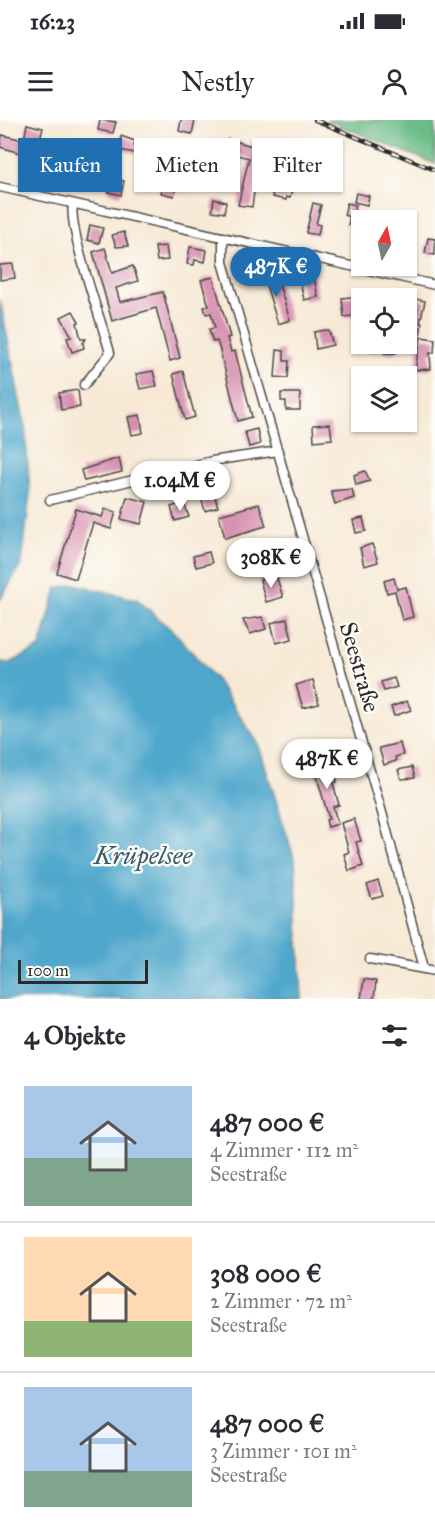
<!DOCTYPE html>
<html lang="de">
<head>
<meta charset="utf-8">
<style>
	:root { --surface:#fff; --page:#f2f2f3; --text:#2b2b33; --muted:#7c7c81; --line:#e1e1e2; --accent:#1f6fb2 }
	body { margin:0; font-family:"IM FELL Great Primer",serif; background:var(--page); color:var(--text); height:100vh; display:flex; flex-direction:column; font-size:22px; white-space:nowrap }
	* { box-sizing:border-box; margin:0 }
	p { font-size:20px; color:var(--muted) }
	.icon { flex:none; width:33px; height:33px; fill:none; stroke:currentColor; stroke-width:2; stroke-linecap:round; stroke-linejoin:round }
	.map { position:relative; height:879px; overflow:hidden }
	.details { display:flex; flex-direction:column; background:var(--surface); flex:1 }
	.details>* { flex:none }
	.hud { position:absolute; left:18px; top:18px; width:399px; height:54px; display:flex; gap:12px }
	.needle { width:39px; rotate:9deg }
	.tools { position:absolute; left:351px; top:90px; display:grid; gap:12px }
	.tools a { display:grid; place-items:center; width:66px; height:66px; border-radius:0px; background:var(--surface); box-shadow:0 2px 4px #0004; font-size:30px }
	.scale { position:absolute; left:18px; bottom:15px; width:130px; box-sizing:border-box; padding-left:6px; border:3px solid #2b2b2b; border-top:0; font-size:16px; line-height:21px; white-space:nowrap; color:#2b2b2b; -webkit-text-stroke:4px #fdfcf7; paint-order:stroke }
	.price { position:absolute; translate:-50% -51px; padding:0 14px; border-radius:21px; background:#fff; color:#222; font-size:20px; line-height:39px; filter:drop-shadow(0 2px 3px #0008) }
	.price::after { content:''; position:absolute; left:50%; top:36px; width:18px; height:14px; margin-left:-9px; background:inherit; clip-path:polygon(0 0,100% 0,50% 100%) }
	.price.on { background:var(--accent); color:#fff }
	ul { padding:0; list-style:none }
	li { display:flex; align-items:center; gap:18px; height:150px; padding:0 24px }
	li+li { border-top:2px solid var(--line) }
	li span { display:grid; place-items:center; flex:none; width:168px; height:120px; border-radius:0px; color:#555 }
	li>.icon { margin-inline-start:auto }
	span .icon { width:72px; height:72px; fill:#fffc; stroke-width:1 }
	li b { font-size:26px }
	h2 { display:flex; justify-content:space-between; align-items:center; height:72px; padding:0 24px; font-size:26px }
	.chip { padding:0 21px; border-radius:0px; background:var(--surface); box-shadow:0 2px 4px #0004; font-size:21px; line-height:54px }
	.chip.on { background:var(--accent); color:#fff }
	.status { display:flex; justify-content:space-between; align-items:center; height:42px; padding:0 30px; background:var(--surface); direction:ltr }
	.status svg { height:16px; fill:currentColor }
	header { display:flex; justify-content:space-between; align-items:center; height:78px; padding:0 24px; background:var(--surface); font-size:27px; font-weight:600 }
	.map>svg:first-child { display:block }
</style>
</head>
<body>
<div class="status"><b>16:23</b><svg viewBox="0 0 49 12"><path d="M0 12V9h3v3zM5 12V6h3v6zM10 12V3h3v9zM15 12V0h3v12zM26 1h20v11H26zM47 4h2v5h-2z"/></svg></div>
<header><svg class="icon" aria-label="menu" viewBox="0 0 24 24"><path d="M4 6h16M4 12h16M4 18h16"/></svg>Nestly<svg class="icon" aria-label="person" viewBox="0 0 24 24"><circle cx="12" cy="8" r="4"/><path d="M4 21q1-7 8-7t8 7"/></svg></header>
<div class="map">
<svg width="435" height="879" viewBox="0 0 435 879">
	<rect width="100%" height="100%" fill="#fdfcf7"/>
	<filter id="ink" filterUnits="userSpaceOnUse"><feTurbulence type="fractalNoise" baseFrequency=".0167" numOctaves="2"/><feDisplacementMap in="SourceGraphic" scale="12" xChannelSelector="R" yChannelSelector="G"/><feConvolveMatrix kernelMatrix="1 2 1 2 8 2 1 2 1" color-interpolation-filters="sRGB"/></filter>
	<filter id="wash" filterUnits="userSpaceOnUse"><feTurbulence type="fractalNoise" baseFrequency=".008" numOctaves="4" result="noise"/><feDisplacementMap in="SourceGraphic" scale="24" xChannelSelector="R" yChannelSelector="G"/><feGaussianBlur stdDeviation="1.35" result="paint"/><feColorMatrix in="noise" values="0 0 0 0 0 0 0 0 0 0 0 0 0 0 0 0 0 1.4 0 .05"/><feComposite in="paint" operator="in"/></filter>
	<g filter="url(#wash)">
		<rect width="100%" height="100%" fill="#f7e9d5"/>
		<path fill="#6cbc88" stroke="#4c745a" stroke-width="1.5" d="M326,0H435V44Z"/>
		<g fill="#4fa7cc" stroke="#3d697c" stroke-width="1.5">
			<path d="M0,180L25,307L30,373L22,443L0,480Z"/>
			<path d="M75,464L138,480L178,516L216,560L258,623L295,741L302,879H0V542L10,543L40,528L57,468Z"/>
		</g>
		<g id="blocks">
			<g fill="#d78fb0">
				<path d="M100,0L116,2L113,13L98,10Z"/>
				<path d="M181,0H195L192,14L179,11Z"/>
				<path d="M27,4L43,8L40,18L89,26L86,40L61,35L56,54L41,50L43,40L0,27L2,15L24,20Z"/>
				<path d="M121,16L135,21L134,26L165,32L167,22L177,24L172,45L143,42L145,35L119,30Z"/>
				<path d="M228,19L265,30L262,44L258,43L252,87L238,85L249,38L225,32Z"/>
				<path d="M196,26L214,31L209,49L192,45Z"/>
				<path d="M281,37L294,39L288,69L292,70L290,78L286,77V80L272,77L273,70H270L272,61H276Z"/>
				<path d="M110,59L124,61L121,75L108,72Z"/>
				<path d="M163,60L177,62L174,76L161,73Z"/>
				<path d="M356,73L369,76L367,85L354,82Z"/>
				<path d="M214,79L226,82L224,93L212,91Z"/>
				<path d="M313,83L321,85L316,104L320,105L318,115L306,113Z"/>
				<path d="M347,83L356,85L353,95L359,97L357,107L348,105L350,97L344,95Z"/>
				<path d="M90,105L103,108L99,123L87,120Z"/>
				<path d="M124,112L128,126L116,127L112,115Z"/>
				<path d="M428,118L435,119V135L425,133Z"/>
				<path d="M166,126L168,140L157,141L155,127Z"/>
				<path d="M190,127L207,130L205,142L195,140L194,145L187,144Z"/>
				<path d="M105,128L112,153L133,146L138,161L116,168L120,182L163,172L180,238L170,241L156,188L112,201L93,132Z"/>
				<path d="M13,144L15,158L0,160V145Z"/>
				<path d="M275,151L290,200L278,204L263,155Z"/>
				<path d="M313,152L318,177L304,180L299,155Z"/>
				<path d="M213,157L230,217L227,218L231,232L235,231L252,297L238,301L219,227L217,221L213,222L209,209L215,208L211,193L206,194L204,187L209,186L201,160Z"/>
				<path d="M372,171L394,176V178H371Z"/>
				<path d="M359,176L361,195L344,197L342,178Z"/>
				<path d="M411,178L425,181L420,203H422L420,214L410,212L407,194Z"/>
				<path d="M73,191L79,202L77,203L81,219H86L83,223L84,228L72,232L67,218L72,217L61,197Z"/>
				<path d="M325,210L329,211L333,225L316,229L314,212Z"/>
				<path d="M421,217L435,219L434,233H430L431,249L415,250Z"/>
				<path d="M370,224H398L399,227L396,233H384L385,230L372,232Z"/>
				<path d="M277,230L284,231V241H289L288,258L275,257Z"/>
				<path d="M153,251L157,266L140,269L136,254Z"/>
				<path d="M183,251L195,297L185,300L173,254Z"/>
				<path d="M78,270L80,287L61,290L59,273Z"/>
				<path d="M281,273H300V290H286V281H281Z"/>
				<path d="M140,295L143,313L132,315L128,297Z"/>
				<path d="M330,304L332,319L314,321L313,305Z"/>
				<path d="M257,309L260,324L249,327L245,312Z"/>
				<path d="M119,338L122,352L84,361L81,350Z"/>
				<path d="M365,351L370,361L356,365L354,355Z"/>
				<path d="M210,360L218,387L205,391L197,364Z"/>
				<path d="M352,369L354,378L335,384L331,371Z"/>
				<path d="M127,377L147,382L141,404L121,399Z"/>
				<path d="M184,383L189,397L175,401L171,387Z"/>
				<path d="M259,384L266,406L225,418L219,395Z"/>
				<path d="M76,389L102,397L105,389L116,392L111,409L93,403L76,459L57,453Z"/>
				<path d="M363,398L366,411L356,413L353,400Z"/>
				<path d="M289,423L294,440L270,447L265,429Z"/>
				<path d="M372,424L378,442L364,446L360,428Z"/>
				<path d="M209,432L212,443L196,447L193,436Z"/>
				<path d="M276,455L283,477L266,482L260,460Z"/>
				<path d="M394,458L397,469L406,467L413,497L402,500L395,471L387,473L384,461Z"/>
				<path d="M262,497L266,509L250,514L243,500Z"/>
				<path d="M287,499L292,519L276,523L271,503Z"/>
				<path d="M394,558L397,567L384,571L381,562Z"/>
				<path d="M313,560L319,584L303,588L296,565Z"/>
				<path d="M407,581L411,590L394,596L391,587Z"/>
				<path d="M400,623L403,635L395,637L396,641L384,645L379,628Z"/>
				<path d="M326,639L331,656L336,655L337,662L333,663L339,685L333,687L338,704L328,707L326,700L329,699L313,643Z"/>
				<path d="M412,647L415,658L401,659L398,650Z"/>
				<path d="M354,699L361,721L356,722L363,746L349,751L344,734L349,732L341,703Z"/>
				<path d="M378,761L383,776L372,779L367,765Z"/>
				<path d="M364,859L376,861L374,879H361Z"/>
			</g>
		</g>
	</g>
	<g filter="url(#ink)">
		<use href="#blocks" fill-opacity="0" stroke="#4a4844" stroke-width="1.5"/>
		<g fill="none" stroke-linecap="round" stroke-linejoin="round">
			<g stroke="#4a4844" stroke-width="11">
				<g id="minor">
					<path d="M0,67L435,165"/>
					<path d="M73,84C68,111 102,201 110,233L84,265"/>
					<path d="M223,117V142L381,689L424,848"/>
					<path d="M50,380L212,341L278,331"/>
					<path d="M370,839L435,851"/>
				</g>
			</g>
			<use href="#minor" stroke="#fff" stroke-width="8"/>
			<g stroke="#2b2b2b" stroke-width="4.5">
				<path id="rail" d="M315,0L435,50"/>
			</g>
			<use href="#rail" stroke="#fdfcf7" stroke-width="2" stroke-dasharray="7" stroke-linecap="butt"/>
		</g>
	</g>
	<g text-anchor="middle" stroke-width="5" stroke-linejoin="round" paint-order="stroke">
		<g font-size="24" fill="#2b2b2b" stroke="#fdfcf7">
			<text transform="translate(360 547) rotate(74)" y="8">Seestraße</text>
		</g>
		<g font-size="26" font-style="italic" fill="#395d6b" stroke="#fdfcf7">
			<text x="143" y="744">Krüpelsee</text>
		</g>
	</g>
</svg>
<div class="tools">
<a><svg class="needle" viewBox="-14 -14 28 28"><path d="M0-13l5 13h-10z" fill="#e53935"/><path d="M0 13l5-13h-10z" fill="#7c7c81"/></svg></a>
<a><svg class="icon" aria-label="locate" viewBox="0 0 24 24"><circle cx="12" cy="12" r="6"/><path d="M12 2v4M12 18v4M2 12h4M18 12h4"/></svg></a>
<a><svg class="icon" aria-label="layers" viewBox="0 0 24 24"><path d="M12 4l9 5-9 5-9-5zM3 14l9 5 9-5"/></svg></a>
</div>
<div class="scale">100 m</div>
<b class="price on" style="left:276px;top:178px">487K €</b>
<b class="price" style="left:180px;top:392px">1.04M €</b>
<b class="price" style="left:271px;top:469px">308K €</b>
<b class="price" style="left:327px;top:670px">487K €</b>
<div class="hud">
<a class="chip on">Kaufen</a>
<a class="chip">Mieten</a>
<a class="chip">Filter</a>
</div>
</div>
<section class="details">
<h2>4 Objekte<svg class="icon" aria-label="filters" viewBox="0 0 24 24"><path d="M4 7h16M4 17h16"/><circle cx="9" cy="7" r="2"/><circle cx="15" cy="17" r="2"/></svg></h2>
<ul>
<li><span style="background:linear-gradient(#a9c7e8 60%,#7fa58c 0)"><svg class="icon" aria-label="home" viewBox="0 0 24 24"><path d="M3 11l9-7 9 7M6 9v11h12V9"/></svg></span><div><b>487 000 €</b><p>4 Zimmer · 112 m²</p><p>Seestraße</p></div></li>
<li><span style="background:linear-gradient(#ffd9b3 70%,#8fb573 0)"><svg class="icon" aria-label="home" viewBox="0 0 24 24"><path d="M3 11l9-7 9 7M6 9v11h12V9"/></svg></span><div><b>308 000 €</b><p>2 Zimmer · 72 m²</p><p>Seestraße</p></div></li>
<li><span style="background:linear-gradient(#a9c7e8 70%,#7fa58c 0)"><svg class="icon" aria-label="home" viewBox="0 0 24 24"><path d="M3 11l9-7 9 7M6 9v11h12V9"/></svg></span><div><b>487 000 €</b><p>3 Zimmer · 101 m²</p><p>Seestraße</p></div></li>
</ul>
</section>
</body>
</html>
